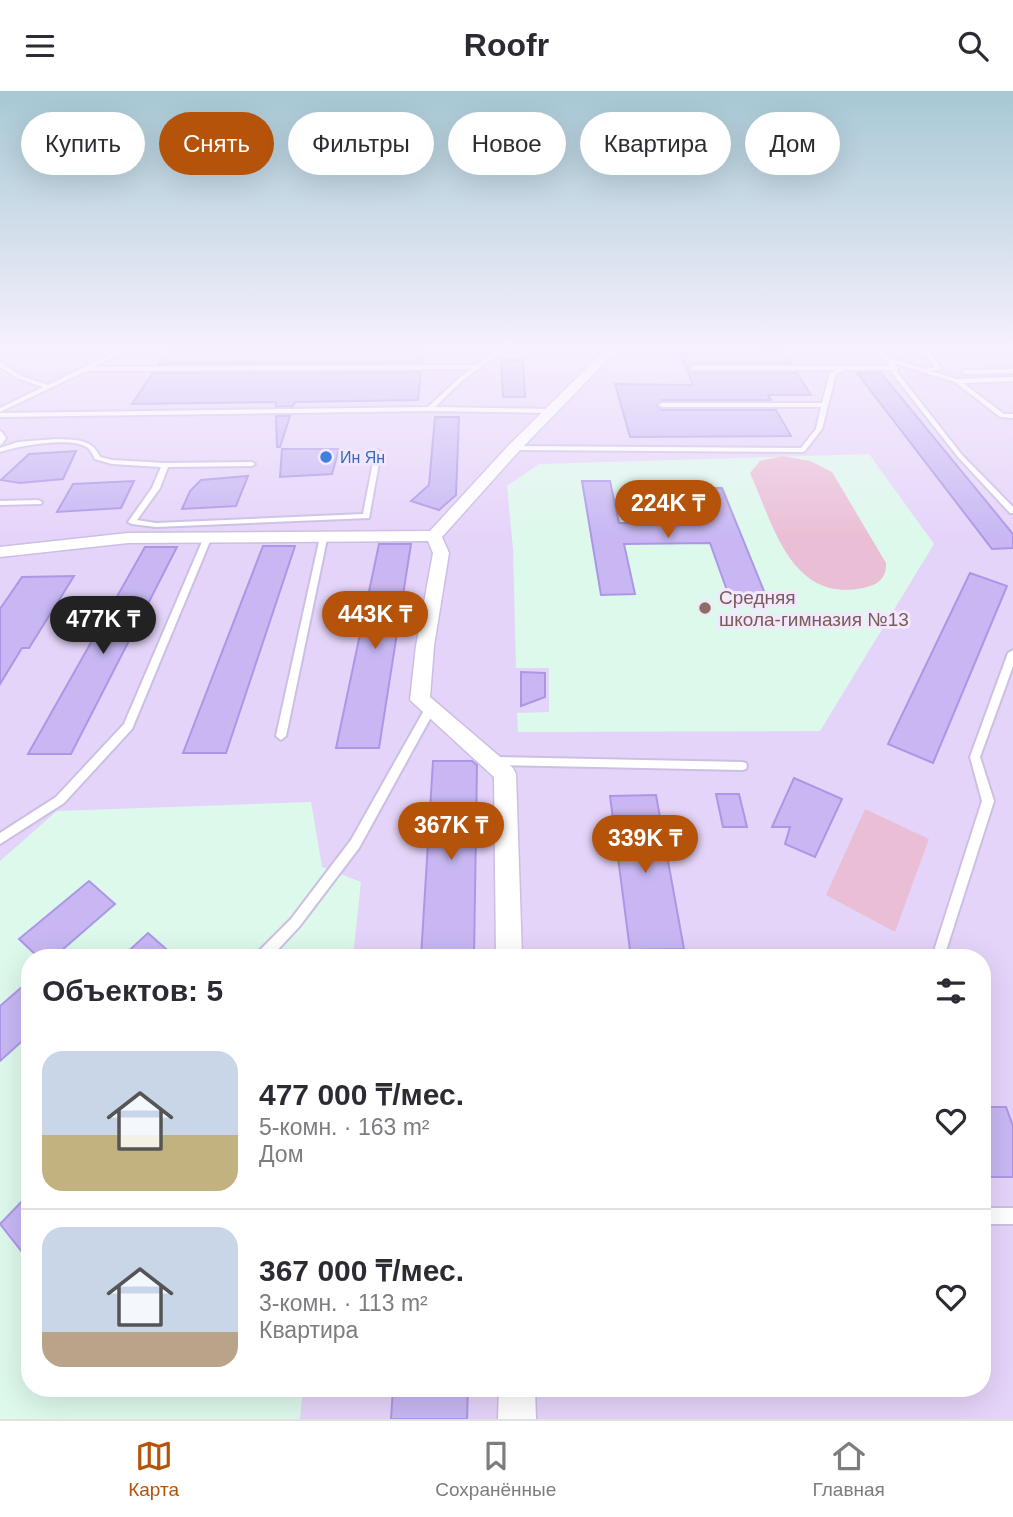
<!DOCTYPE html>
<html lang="ru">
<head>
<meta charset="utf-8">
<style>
	:root { --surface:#fff; --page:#f2f2f3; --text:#2b2b33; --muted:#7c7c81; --line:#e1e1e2; --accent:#b45309 }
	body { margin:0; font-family:Helvetica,sans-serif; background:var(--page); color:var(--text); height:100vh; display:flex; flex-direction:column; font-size:26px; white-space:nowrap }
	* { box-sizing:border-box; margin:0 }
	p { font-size:23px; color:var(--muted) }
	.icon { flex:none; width:38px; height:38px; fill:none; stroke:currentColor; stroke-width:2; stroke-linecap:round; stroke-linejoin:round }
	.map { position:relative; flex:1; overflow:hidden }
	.side { position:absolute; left:21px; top:858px; width:970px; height:448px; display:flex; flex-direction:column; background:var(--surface); border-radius:28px; box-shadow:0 7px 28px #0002 }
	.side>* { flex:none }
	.guide { position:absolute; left:21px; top:21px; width:971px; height:63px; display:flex; gap:14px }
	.price { position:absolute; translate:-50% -60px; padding:0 16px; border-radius:24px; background:var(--accent); color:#fff; font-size:23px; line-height:46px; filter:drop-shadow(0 2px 4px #0008) }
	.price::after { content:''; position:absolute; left:50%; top:42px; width:21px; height:16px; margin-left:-10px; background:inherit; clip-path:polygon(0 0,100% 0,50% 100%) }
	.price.selected { background:#222; color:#fff }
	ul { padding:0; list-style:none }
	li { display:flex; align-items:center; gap:21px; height:175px; padding:0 21px }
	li+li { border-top:2px solid var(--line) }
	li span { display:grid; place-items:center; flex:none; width:196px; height:140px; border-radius:21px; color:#555 }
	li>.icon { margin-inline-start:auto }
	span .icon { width:84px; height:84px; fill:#fffc; stroke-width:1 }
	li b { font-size:30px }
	h2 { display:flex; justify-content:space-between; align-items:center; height:84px; padding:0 21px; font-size:30px }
	.pill { padding:0 24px; border-radius:32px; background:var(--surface); box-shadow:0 7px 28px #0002; font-size:24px; line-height:63px }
	.pill.selected { background:var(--accent); color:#fff }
	header { display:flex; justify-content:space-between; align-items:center; height:91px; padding:0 21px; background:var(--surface); font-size:32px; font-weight:700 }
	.tab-bar { display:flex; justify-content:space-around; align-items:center; height:98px; border-top:2px solid var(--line); background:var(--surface); font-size:19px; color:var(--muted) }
	.tab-bar a { display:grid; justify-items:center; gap:4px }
	.tab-bar .selected { color:var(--accent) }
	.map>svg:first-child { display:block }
</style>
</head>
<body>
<header><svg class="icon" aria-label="menu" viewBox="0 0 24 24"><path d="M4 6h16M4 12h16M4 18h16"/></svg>Roofr<svg class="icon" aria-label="search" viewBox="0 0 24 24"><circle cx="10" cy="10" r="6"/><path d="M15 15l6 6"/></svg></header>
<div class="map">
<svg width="1013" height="1328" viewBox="0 0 1013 1328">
	<rect width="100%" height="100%" fill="#eee0fd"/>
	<path fill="#e5d4f9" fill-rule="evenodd" d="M0,260H1013V1328H0ZM30,866H982V1297H30Z"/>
	<g fill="#ddf9eb">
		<path d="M869,363L934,453L820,640L518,641L517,622L549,621V577H516L513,458L507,395L539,373Z"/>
		<path d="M311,711L322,776L361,791L353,866H30V1297H303L300,1328H0V770L57,720Z"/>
	</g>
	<g fill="#eabfd5">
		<path d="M783,365L810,370L832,381L886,472C887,487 878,494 863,497C790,512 773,432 750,382L760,370Z"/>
		<path d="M865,718L929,748L895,841L826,804Z"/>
	</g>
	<g fill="#c8b7f3" stroke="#ac97e6" stroke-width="2">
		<path d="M168,260H424L422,272L159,273Z"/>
		<path d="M783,260L791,272H694L689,278L694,282H797L811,304H768L771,309H662L657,315L662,319H776L791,345L630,346L615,293L693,294L680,261Z"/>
		<path d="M501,269H523L525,306H503Z"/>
		<path d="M421,281L418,309L295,311L293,315L276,316V311L132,313L153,282Z"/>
		<path d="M857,282H881L1013,443V457L992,458Z"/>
		<path d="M276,325H290L280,356H277Z"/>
		<path d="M435,326H459L456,404L439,419L411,410L429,394Z"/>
		<path d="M282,358H339L332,383L280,386Z"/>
		<path d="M76,360L63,388L20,392L1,389L29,363Z"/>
		<path d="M248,385L236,415L182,418L190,400L201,389Z"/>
		<path d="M134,390L121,417L57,421L73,393Z"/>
		<path d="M582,390H610L619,432L702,431L690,397H722L766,505H729L710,452L624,453L635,503L601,504Z"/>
		<path d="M379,453H411L379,657H336Z"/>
		<path d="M263,455H295L226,662H183Z"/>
		<path d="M145,456H177L71,663H28Z"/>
		<path d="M970,482L1007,495L933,672L888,653Z"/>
		<path d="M74,485L29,557H22L0,593V518L22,486Z"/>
		<path d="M521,581L545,582V606L521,615Z"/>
		<path d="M433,670H472L477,674L474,866H421Z"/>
		<path d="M794,687L842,708L815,766L785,753L790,736H772Z"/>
		<path d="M716,703H739L747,736H723Z"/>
		<path d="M656,704L684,858L630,859L610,705Z"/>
		<path d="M89,790L115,813L54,866H38L19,848Z"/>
		<path d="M148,842L175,866H122Z"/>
		<path d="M30,889V943L0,970V915Z"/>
		<path d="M982,1016H1006L1013,1035V1086H982Z"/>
		<path d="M30,1102V1171L0,1133Z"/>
		<path d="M393,1297H468L467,1328H391Z"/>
	</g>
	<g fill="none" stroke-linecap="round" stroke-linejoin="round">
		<g stroke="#cbbfe3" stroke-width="4">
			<g id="lane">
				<path d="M117,260H125L93,276L476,274L495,260H502L462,290L435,316L551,318L554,320L551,322L430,320L0,326V322L428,316L458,288L471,278L86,280L0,321V317L43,296L17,287L0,276V271L21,285L48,294Z"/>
				<path d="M878,260H884L889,267L925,278L935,276L923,260H929L942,278L930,280L957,288L1013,286V290L963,292L1004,323H1013V327L1000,326L955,291L894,272L898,277L897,281L962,364L1013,416V422H1010L958,366L892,282V279H845L836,283L822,338L805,360L803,361L514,359L511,357L514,355L801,357L816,338L821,316H662L659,314L662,312H822L830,282L835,279H694L691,277L694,275H890Z"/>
				<path d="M1013,278V282L965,283L962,281L965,279Z"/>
				<path d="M0,340L2,341L6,347L2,353L0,354Z"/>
				<path d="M56,348C74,349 92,347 100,366L112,369L165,372L252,371L255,373L252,375L168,376L160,397L137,429L156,432L363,423L375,361L378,359L381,361L369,427L156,436L132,433L128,431L152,397L161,376L112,373L95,368C94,366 91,360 89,358C76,344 17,355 0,361V357L18,351Z"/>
				<path d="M38,409L42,411L41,413L0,414V410Z"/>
				<path d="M204,446H207L211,448L132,638L64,712L0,753V742L56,706L124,633Z"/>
				<path d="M320,446H323L327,448L286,645L281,649L276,645Z"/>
				<path d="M1013,559V575L980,666L994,710L944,866H932L982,710L970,666L1008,562Z"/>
				<path d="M431,613L436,617L359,757L299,836L271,866H256L257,862L291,828L351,749L427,614Z"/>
				<path d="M494,666L742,671L746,672L747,675L746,678L742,679L494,674L490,673L489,670L490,667Z"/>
				<rect x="982" y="1117" width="31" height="16"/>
			</g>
		</g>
		<g stroke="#cbbfe3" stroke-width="3">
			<g id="street">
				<path d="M604,260H616L519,360L442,446L449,462L434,555L430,606L513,677L516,683L522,866H496L494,686L410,609L416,555L433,462L428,450L128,452L0,466V456L128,442L430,440L509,354Z"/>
				<path d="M499,1297H535L536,1328H498Z"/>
			</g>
		</g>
		<use href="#lane" fill="#fff" fill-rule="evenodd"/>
		<use href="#street" fill="#fff" fill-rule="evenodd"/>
	</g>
	<linearGradient id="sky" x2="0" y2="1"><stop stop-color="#a7c8d4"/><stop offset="0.58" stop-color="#f7f1fe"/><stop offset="1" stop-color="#f7f1fe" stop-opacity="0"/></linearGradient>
	<rect width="1013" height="446" fill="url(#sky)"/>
	<circle fill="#3f7fe0" stroke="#f3e7ff" stroke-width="2.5" cx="326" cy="366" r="7"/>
	<circle fill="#8d6e63" stroke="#f3e7ff" stroke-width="2.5" cx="705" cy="517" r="7"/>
	<g text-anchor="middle" stroke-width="6" stroke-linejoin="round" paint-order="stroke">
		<g font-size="16" fill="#366cbe" stroke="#f3e7ff" text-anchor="start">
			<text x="340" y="372">Ин Ян</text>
		</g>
		<g font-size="19" fill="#785e54" stroke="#f3e7ff" text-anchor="start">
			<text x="719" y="513">Средняя<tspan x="719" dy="22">школа-гимназия №13</tspan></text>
		</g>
	</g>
</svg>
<b class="price" style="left:668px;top:449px">224K ₸</b>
<b class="price" style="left:375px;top:560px">443K ₸</b>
<b class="price selected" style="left:103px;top:565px">477K ₸</b>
<b class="price" style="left:451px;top:771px">367K ₸</b>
<b class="price" style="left:645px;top:784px">339K ₸</b>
<div class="guide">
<a class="pill">Купить</a>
<a class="pill selected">Снять</a>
<a class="pill">Фильтры</a>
<a class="pill">Новое</a>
<a class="pill">Квартира</a>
<a class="pill">Дом</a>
</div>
<section class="side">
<h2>Объектов: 5<svg class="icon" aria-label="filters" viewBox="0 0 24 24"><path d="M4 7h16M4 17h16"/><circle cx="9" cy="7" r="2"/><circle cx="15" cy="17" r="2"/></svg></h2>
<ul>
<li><span style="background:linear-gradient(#c9d6e8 60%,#c2b280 0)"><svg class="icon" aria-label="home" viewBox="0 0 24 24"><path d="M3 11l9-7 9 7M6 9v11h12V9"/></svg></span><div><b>477 000 ₸/мес.</b><p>5-комн. · 163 m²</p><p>Дом</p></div><svg class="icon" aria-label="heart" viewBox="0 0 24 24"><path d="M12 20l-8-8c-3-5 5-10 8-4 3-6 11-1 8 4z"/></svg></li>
<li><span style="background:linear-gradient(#c9d6e8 75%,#b9a48a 0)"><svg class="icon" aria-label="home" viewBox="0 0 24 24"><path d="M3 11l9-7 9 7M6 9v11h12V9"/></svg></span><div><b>367 000 ₸/мес.</b><p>3-комн. · 113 m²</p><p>Квартира</p></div><svg class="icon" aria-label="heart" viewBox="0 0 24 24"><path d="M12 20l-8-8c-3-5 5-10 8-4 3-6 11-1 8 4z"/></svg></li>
</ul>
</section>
</div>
<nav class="tab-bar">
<a class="selected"><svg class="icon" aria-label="map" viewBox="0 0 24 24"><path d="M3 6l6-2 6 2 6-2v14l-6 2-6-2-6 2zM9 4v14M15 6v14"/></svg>Карта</a>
<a><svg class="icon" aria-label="saved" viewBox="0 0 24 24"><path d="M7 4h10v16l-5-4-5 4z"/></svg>Сохранённые</a>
<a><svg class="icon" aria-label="home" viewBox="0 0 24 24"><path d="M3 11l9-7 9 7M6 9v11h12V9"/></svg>Главная</a>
</nav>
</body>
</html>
